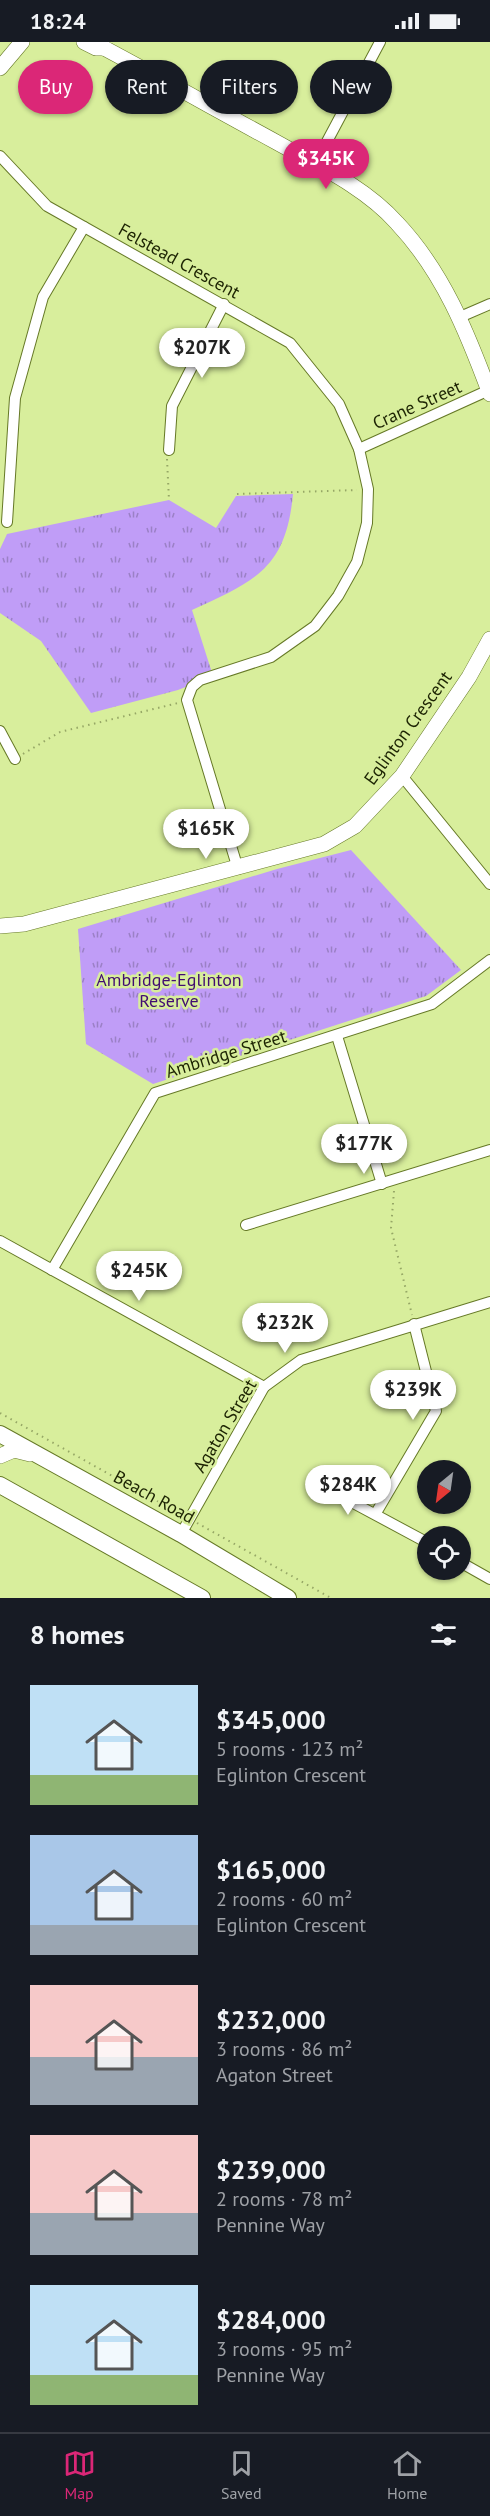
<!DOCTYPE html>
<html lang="en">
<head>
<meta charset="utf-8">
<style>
	:root { --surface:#171b24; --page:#20242c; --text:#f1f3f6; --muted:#9ea1a6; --line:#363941; --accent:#db2777 }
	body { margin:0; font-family:"PT Sans",sans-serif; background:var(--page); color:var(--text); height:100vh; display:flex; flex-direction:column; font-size:22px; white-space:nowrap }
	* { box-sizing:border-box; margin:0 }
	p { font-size:20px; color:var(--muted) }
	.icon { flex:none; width:33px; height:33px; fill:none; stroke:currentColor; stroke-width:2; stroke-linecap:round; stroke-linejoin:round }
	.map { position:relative; height:1556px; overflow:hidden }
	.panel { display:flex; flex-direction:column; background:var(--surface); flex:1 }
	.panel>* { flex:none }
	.guide { position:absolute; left:18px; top:18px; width:454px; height:54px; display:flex; gap:12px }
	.needle { width:39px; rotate:209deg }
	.fabs { position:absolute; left:417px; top:1418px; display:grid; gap:12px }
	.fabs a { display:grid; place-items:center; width:54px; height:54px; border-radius:50%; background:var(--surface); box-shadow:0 2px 4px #0004; font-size:30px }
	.price { position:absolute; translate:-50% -51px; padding:0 14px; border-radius:21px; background:#fff; color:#222; font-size:20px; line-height:39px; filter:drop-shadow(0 2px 3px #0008) }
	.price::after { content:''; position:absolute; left:50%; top:36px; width:18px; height:14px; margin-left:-9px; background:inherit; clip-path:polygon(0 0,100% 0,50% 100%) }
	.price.current { background:var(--accent); color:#fff }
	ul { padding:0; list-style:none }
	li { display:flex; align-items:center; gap:18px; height:150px; padding:0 30px }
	li span { display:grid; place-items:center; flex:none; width:168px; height:120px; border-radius:0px; color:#555 }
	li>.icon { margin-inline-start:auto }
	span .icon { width:72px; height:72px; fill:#fffc; stroke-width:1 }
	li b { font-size:26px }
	h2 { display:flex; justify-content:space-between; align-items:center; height:72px; padding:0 30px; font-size:26px }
	.tag { padding:0 21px; border-radius:27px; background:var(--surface); box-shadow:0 2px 4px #0004; font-size:21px; line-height:54px }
	.tag.current { background:var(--accent); color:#fff }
	.status { display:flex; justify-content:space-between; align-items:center; height:42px; padding:0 30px; background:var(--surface); direction:ltr }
	.status svg { height:16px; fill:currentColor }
	.tab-bar { display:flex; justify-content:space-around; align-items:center; height:84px; border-top:2px solid var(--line); background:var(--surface); font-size:16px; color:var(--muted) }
	.tab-bar a { display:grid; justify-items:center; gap:3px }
	.tab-bar .current { color:var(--accent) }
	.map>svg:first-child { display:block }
</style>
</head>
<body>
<div class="status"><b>18:24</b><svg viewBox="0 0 49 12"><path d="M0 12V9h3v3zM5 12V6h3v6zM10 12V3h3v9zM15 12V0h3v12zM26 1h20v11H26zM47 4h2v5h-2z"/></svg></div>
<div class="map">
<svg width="490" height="1556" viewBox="0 0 490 1556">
	<defs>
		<pattern id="park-tufts" width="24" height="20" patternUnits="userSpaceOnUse" patternTransform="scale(1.5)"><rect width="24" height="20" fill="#c09df7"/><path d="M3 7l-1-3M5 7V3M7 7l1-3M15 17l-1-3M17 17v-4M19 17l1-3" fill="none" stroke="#9b80c6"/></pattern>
	</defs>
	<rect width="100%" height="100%" fill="#d8ee9c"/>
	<g fill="url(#park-tufts)">
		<path d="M293,452C286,527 255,539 192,568L213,634L178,648L91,671L41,599L0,571V507L7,492L169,458L216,486L236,454Z"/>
		<path d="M351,808L461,928L426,954L153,1042L86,1002L78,887L277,827Z"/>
	</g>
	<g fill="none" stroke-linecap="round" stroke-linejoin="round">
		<g stroke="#667927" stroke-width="12">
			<g id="street">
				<path d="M0,114L47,164L290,301L339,362L359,407L368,447L367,481L357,520L338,554L315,584L271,615L200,638L192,645L187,658L238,827"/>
				<path d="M315,122L380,0"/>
				<path d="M460,275L490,262"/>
				<path d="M359,407L489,348"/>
				<path d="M169,408L172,364L224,262"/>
				<path d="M7,480L15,356L43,255L84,185"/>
				<path d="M0,689L15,717"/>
				<path d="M402,734L490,842"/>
				<path d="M337,994L382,1142"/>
				<path d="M246,1183L490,1108"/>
				<path d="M0,1199L264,1345"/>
				<path d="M52,1228L155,1051L432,962L490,918"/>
				<path d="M333,1450L428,1501"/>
				<path d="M376,1471L436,1369L414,1282"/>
				<path d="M181,1492L264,1345L301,1318L490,1260"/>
				<path d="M460,1520L490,1537"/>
			</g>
		</g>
		<g stroke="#667927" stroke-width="16">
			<g id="secondary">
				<path d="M84,0L96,6H104"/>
				<path d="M101,0L104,6C162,37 219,69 276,100C317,123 365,145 397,181C443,230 467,290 490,352"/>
				<path d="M0,26L22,0"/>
				<path d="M0,884L24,882L324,802L355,784L402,734L469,635L490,597"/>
				<path d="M0,1414L14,1408L30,1412"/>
			</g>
		</g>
		<g stroke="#667927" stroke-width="18">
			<g id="primary">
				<path d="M0,1392L181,1492L288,1556"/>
				<path d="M0,1443L202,1556"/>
			</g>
		</g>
		<g stroke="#96a766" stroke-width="2" stroke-dasharray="1.5 4.5" stroke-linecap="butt">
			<path d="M167,417L169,458"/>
			<path d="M237,452L357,448"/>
			<path d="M23,712L60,690L178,661"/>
			<path d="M394,1149L391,1186L412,1273"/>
			<path d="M0,1371L182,1473"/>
			<path d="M197,1481L331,1556"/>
		</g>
		<use href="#street" stroke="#fff" stroke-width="10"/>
		<use href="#secondary" stroke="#fff" stroke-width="15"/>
		<use href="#primary" stroke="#fff" stroke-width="16"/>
	</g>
	<g text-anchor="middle" stroke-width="5" stroke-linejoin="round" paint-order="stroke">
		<g font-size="18" fill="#1d2403" stroke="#d8ee9c">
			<text transform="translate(179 219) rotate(29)" y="6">Felstead Crescent</text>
			<text transform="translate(417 363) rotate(-24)" y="6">Crane Street</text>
			<text transform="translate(408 686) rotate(-54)" y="6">Eglinton Crescent</text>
			<text transform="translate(226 1012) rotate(-17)" y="6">Ambridge Street</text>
			<text transform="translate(225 1384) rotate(-59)" y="6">Agaton Street</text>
			<text transform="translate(154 1455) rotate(29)" y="6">Beach Road</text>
		</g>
		<g font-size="18" fill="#410d71" stroke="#d8ee9c">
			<text x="169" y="944">Ambridge-Eglinton<tspan x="169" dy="21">Reserve</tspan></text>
		</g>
	</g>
</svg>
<div class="fabs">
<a><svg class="needle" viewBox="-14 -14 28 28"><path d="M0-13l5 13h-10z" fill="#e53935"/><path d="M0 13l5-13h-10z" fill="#9ea1a6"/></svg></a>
<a><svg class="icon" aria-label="locate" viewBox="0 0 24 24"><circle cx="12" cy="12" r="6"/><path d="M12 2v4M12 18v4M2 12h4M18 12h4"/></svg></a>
</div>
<b class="price current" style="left:326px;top:148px">$345K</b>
<b class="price" style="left:202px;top:337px">$207K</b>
<b class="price" style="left:206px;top:818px">$165K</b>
<b class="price" style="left:364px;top:1133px">$177K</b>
<b class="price" style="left:139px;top:1260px">$245K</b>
<b class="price" style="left:285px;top:1312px">$232K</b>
<b class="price" style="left:413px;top:1379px">$239K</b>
<b class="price" style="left:348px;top:1474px">$284K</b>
<div class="guide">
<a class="tag current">Buy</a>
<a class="tag">Rent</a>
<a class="tag">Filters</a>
<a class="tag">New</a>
</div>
</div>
<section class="panel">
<h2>8 homes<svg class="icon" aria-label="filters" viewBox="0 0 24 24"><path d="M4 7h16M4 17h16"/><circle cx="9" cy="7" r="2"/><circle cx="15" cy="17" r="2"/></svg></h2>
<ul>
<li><span style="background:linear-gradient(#bfe0f5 75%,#8fb573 0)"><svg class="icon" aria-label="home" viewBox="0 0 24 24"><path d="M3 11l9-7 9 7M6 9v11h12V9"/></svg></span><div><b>$345,000</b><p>5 rooms · 123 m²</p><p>Eglinton Crescent</p></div></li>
<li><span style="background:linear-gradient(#a9c7e8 75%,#9aa5b1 0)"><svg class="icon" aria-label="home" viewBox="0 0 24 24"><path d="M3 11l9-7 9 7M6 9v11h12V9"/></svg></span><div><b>$165,000</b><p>2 rooms · 60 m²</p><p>Eglinton Crescent</p></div></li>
<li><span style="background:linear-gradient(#f6c9c9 60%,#9aa5b1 0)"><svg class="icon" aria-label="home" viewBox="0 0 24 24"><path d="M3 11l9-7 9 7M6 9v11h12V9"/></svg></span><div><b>$232,000</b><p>3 rooms · 86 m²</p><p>Agaton Street</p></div></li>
<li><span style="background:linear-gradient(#f6c9c9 65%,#9aa5b1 0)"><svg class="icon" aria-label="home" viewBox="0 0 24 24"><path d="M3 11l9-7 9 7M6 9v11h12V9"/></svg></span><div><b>$239,000</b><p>2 rooms · 78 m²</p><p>Pennine Way</p></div></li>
<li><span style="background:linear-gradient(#bfe0f5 75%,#8fb573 0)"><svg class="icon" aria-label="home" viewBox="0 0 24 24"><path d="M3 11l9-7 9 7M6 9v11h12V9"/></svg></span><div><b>$284,000</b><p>3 rooms · 95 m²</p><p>Pennine Way</p></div></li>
</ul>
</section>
<nav class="tab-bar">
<a class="current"><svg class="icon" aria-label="map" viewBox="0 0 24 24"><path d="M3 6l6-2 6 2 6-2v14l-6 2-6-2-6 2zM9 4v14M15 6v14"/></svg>Map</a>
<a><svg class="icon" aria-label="saved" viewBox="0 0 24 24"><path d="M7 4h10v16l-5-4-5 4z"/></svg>Saved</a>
<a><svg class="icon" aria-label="home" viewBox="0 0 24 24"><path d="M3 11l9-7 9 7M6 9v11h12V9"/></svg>Home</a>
</nav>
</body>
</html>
